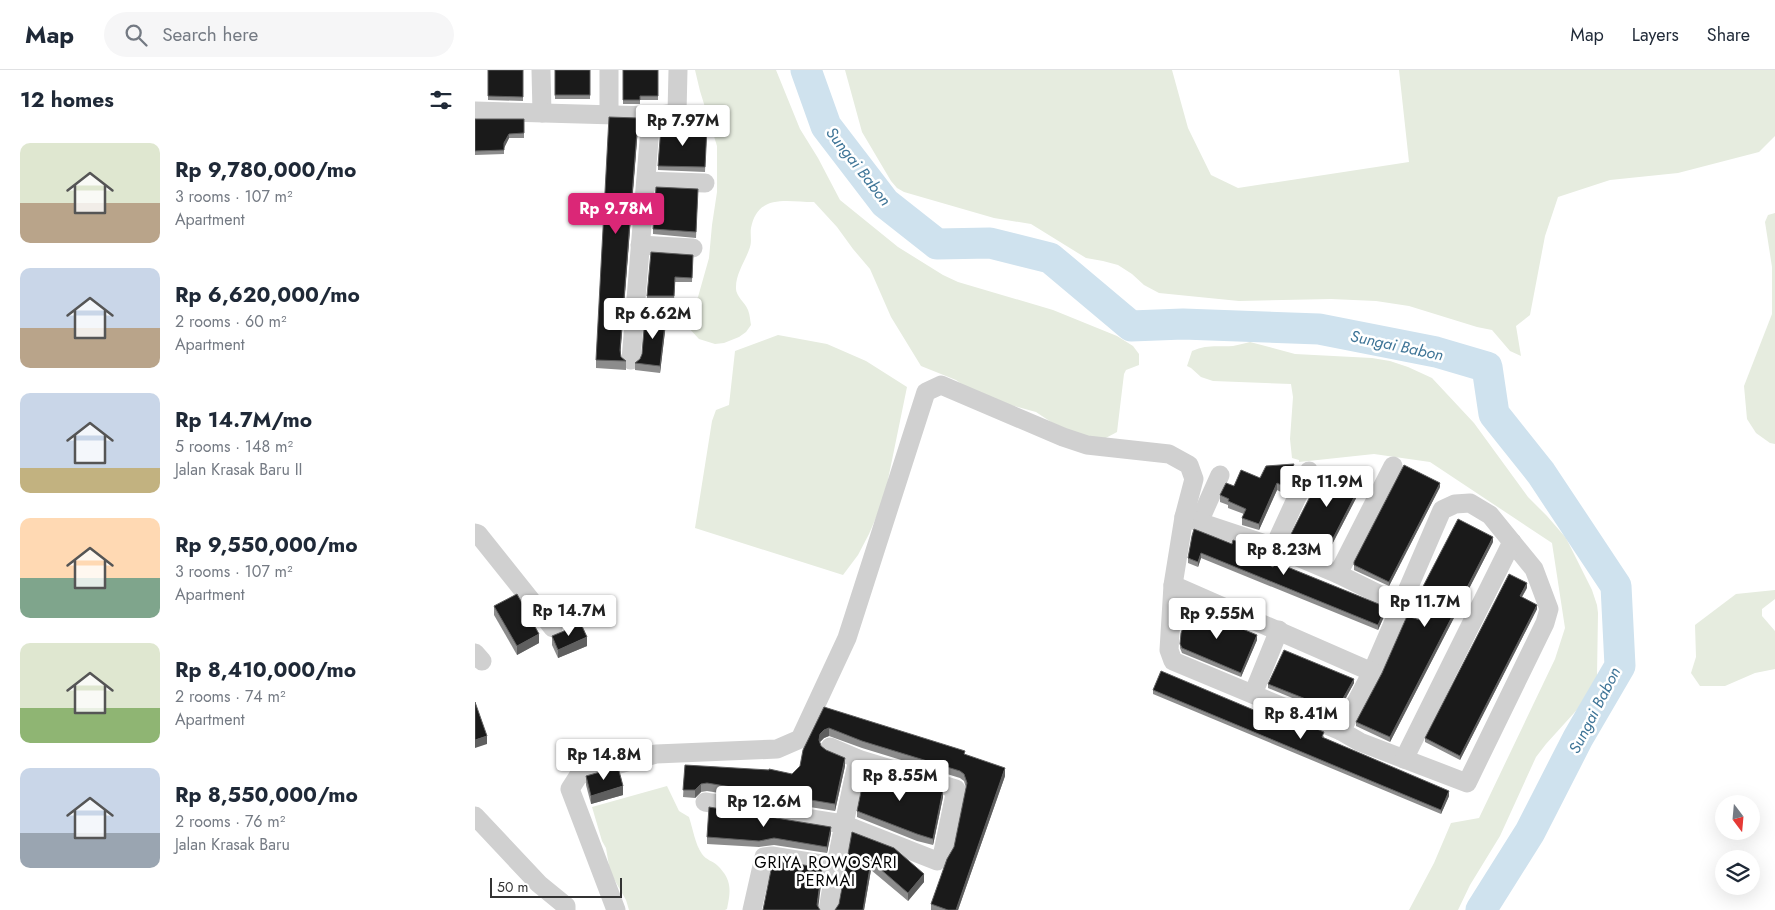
<!DOCTYPE html>
<html lang="en">
<head>
<meta charset="utf-8">
<style>
	:root { --surface:#fff; --page:#f6f6f7; --text:#1f2937; --muted:#747a83; --line:#e0e1e3; --accent:#db2777 }
	body { margin:0; font-family:Jost,sans-serif; background:var(--page); color:var(--text); height:100vh; display:flex; flex-direction:column; font-size:19px; white-space:nowrap }
	* { box-sizing:border-box; margin:0 }
	p { font-size:16px; color:var(--muted) }
	.icon { flex:none; width:28px; height:28px; fill:none; stroke:currentColor; stroke-width:2; stroke-linecap:round; stroke-linejoin:round }
	.map { position:relative; flex:1; overflow:hidden }
	.panel { display:flex; flex-direction:column; background:var(--surface); width:475px }
	.panel>* { flex:none }
	.needle { width:32px; rotate:164deg }
	.buttons { position:absolute; left:1240px; top:725px; display:grid; gap:10px }
	.buttons a { display:grid; place-items:center; width:45px; height:45px; border-radius:50%; background:var(--surface); box-shadow:0 5px 20px #0002; font-size:25px }
	.scale { position:absolute; left:15px; bottom:12px; width:132px; box-sizing:border-box; padding-left:5px; border:2px solid #333; border-top:0; font-size:14px; line-height:18px; white-space:nowrap; color:#333; -webkit-text-stroke:4px #fff; paint-order:stroke }
	.price { position:absolute; translate:-50% -42px; padding:0 11px; border-radius:5px; background:#fff; color:#222; font-size:16px; line-height:32px; filter:drop-shadow(0 1px 2px #0008) }
	.price::after { content:''; position:absolute; left:50%; top:30px; width:15px; height:11px; margin-left:-8px; background:inherit; clip-path:polygon(0 0,100% 0,50% 100%) }
	.price.on { background:var(--accent); color:#fff }
	ul { padding:0; list-style:none }
	li { display:flex; align-items:center; gap:15px; height:125px; padding:0 20px }
	li span { display:grid; place-items:center; flex:none; width:140px; height:100px; border-radius:10px; color:#555 }
	li>.icon { margin-inline-start:auto }
	span .icon { width:60px; height:60px; fill:#fffc; stroke-width:1 }
	li b { font-size:21px }
	h2 { display:flex; justify-content:space-between; align-items:center; height:60px; padding:0 20px; font-size:21px }
	header { display:flex; align-items:center; gap:30px; box-sizing:border-box; height:70px; padding:0 25px; background:var(--surface); border-bottom:1px solid var(--line) }
	header strong { font-size:24px }
	nav { display:flex; gap:28px; margin-inline-start:auto; font-size:18px }
	.search { width:350px; height:45px; background:var(--page); display:flex; align-items:center; gap:12px; box-sizing:border-box; padding:0 18px; border-radius:28px; color:var(--muted); font-size:19px }
	main { display:flex; flex:1; min-height:0 }
	.map>svg:first-child { display:block }
</style>
</head>
<body>
<header>
<strong>Map</strong>
<div class="search"><svg class="icon" aria-label="search" viewBox="0 0 24 24"><circle cx="10" cy="10" r="6"/><path d="M15 15l6 6"/></svg>Search here</div>
<nav><a>Map</a><a>Layers</a><a>Share</a></nav>
</header>
<main>
<section class="panel">
<h2>12 homes<svg class="icon" aria-label="filters" viewBox="0 0 24 24"><path d="M4 7h16M4 17h16"/><circle cx="9" cy="7" r="2"/><circle cx="15" cy="17" r="2"/></svg></h2>
<ul>
<li><span style="background:linear-gradient(#dfe7d0 60%,#b9a48a 0)"><svg class="icon" aria-label="home" viewBox="0 0 24 24"><path d="M3 11l9-7 9 7M6 9v11h12V9"/></svg></span><div><b>Rp 9,780,000/mo</b><p>3 rooms · 107 m²</p><p>Apartment</p></div></li>
<li><span style="background:linear-gradient(#c9d6e8 60%,#b9a48a 0)"><svg class="icon" aria-label="home" viewBox="0 0 24 24"><path d="M3 11l9-7 9 7M6 9v11h12V9"/></svg></span><div><b>Rp 6,620,000/mo</b><p>2 rooms · 60 m²</p><p>Apartment</p></div></li>
<li><span style="background:linear-gradient(#c9d6e8 75%,#c2b280 0)"><svg class="icon" aria-label="home" viewBox="0 0 24 24"><path d="M3 11l9-7 9 7M6 9v11h12V9"/></svg></span><div><b>Rp 14.7M/mo</b><p>5 rooms · 148 m²</p><p>Jalan Krasak Baru II</p></div></li>
<li><span style="background:linear-gradient(#ffd9b3 60%,#7fa58c 0)"><svg class="icon" aria-label="home" viewBox="0 0 24 24"><path d="M3 11l9-7 9 7M6 9v11h12V9"/></svg></span><div><b>Rp 9,550,000/mo</b><p>3 rooms · 107 m²</p><p>Apartment</p></div></li>
<li><span style="background:linear-gradient(#dfe7d0 65%,#8fb573 0)"><svg class="icon" aria-label="home" viewBox="0 0 24 24"><path d="M3 11l9-7 9 7M6 9v11h12V9"/></svg></span><div><b>Rp 8,410,000/mo</b><p>2 rooms · 74 m²</p><p>Apartment</p></div></li>
<li><span style="background:linear-gradient(#c9d6e8 65%,#9aa5b1 0)"><svg class="icon" aria-label="home" viewBox="0 0 24 24"><path d="M3 11l9-7 9 7M6 9v11h12V9"/></svg></span><div><b>Rp 8,550,000/mo</b><p>2 rooms · 76 m²</p><p>Jalan Krasak Baru</p></div></li>
</ul>
</section>
<div class="map">
<svg width="1300" height="840" viewBox="0 0 1300 840">
	<rect width="100%" height="100%" fill="#fff"/>
	<g fill="#e6ecdf">
		<path d="M220,0H301L325,59L343,88L365,130L423,177L468,205L483,212L578,240L642,266L658,276L664,284V295L651,300L649,304L642,362L627,370H618L579,354L561,342L528,333L488,315L481,310L446,296L416,247L395,199L378,179L362,157L339,132C312,132 283,123 276,158C275,164 277,171 275,177C271,190 261,203 261,217C260,226 270,232 273,240C275,245 275,250 276,255L271,262L264,267L249,273L240,274L224,269L212,256L214,241L223,227L234,188L237,155L242,122V76L225,21Z"/>
		<path d="M370,0H697L713,58L736,105L763,118L934,92L924,0H1300V66L1284,82L1203,103L1135,110L1083,127L1070,166L1055,245L1041,256L1046,286L1035,281L1017,260L1002,257L934,236L901,231L856,229L764,231L684,223L669,215L657,204L643,195L628,191L611,188L556,154L519,148L429,122L422,118L416,111L387,62Z"/>
		<path d="M1300,143V374L1295,373L1281,363L1272,349L1269,316L1297,244V197L1290,152L1293,145Z"/>
		<path d="M303,265L352,274L391,291L432,317L409,429L394,464L383,485L368,505L220,458L237,351L241,340L254,335L260,281Z"/>
		<path d="M775,272L820,284L897,288L915,291L933,297L957,308L999,353L1053,427L1072,446L1091,468L1117,520L1122,535L1123,543L1122,606L1118,622L1071,674L1061,687L1025,766L995,815L983,840H934L959,793L976,753L1004,748L1080,589L1090,558L1077,473L955,392L899,384L824,392V390L817,388L815,369L818,327L816,314L738,311L726,307L716,298L712,296L717,281C732,274 743,277 758,276C764,275 770,273 775,272Z"/>
		<path d="M1300,520V529L1287,539V546L1300,561V599L1280,603L1250,616H1225L1216,603L1221,587L1220,555L1261,524Z"/>
		<path d="M192,716L204,741L214,747C218,759 220,774 227,784C231,790 238,791 243,796C257,810 256,821 252,839L250,840H154L151,830L135,802L131,778L127,771L117,737Z"/>
	</g>
	<g fill="none" stroke-linecap="round" stroke-linejoin="round">
		<path stroke="#cfe2ee" stroke-width="31" d="M331,0L351,56L410,133L462,174L515,173L575,188L656,256L708,254L844,259L961,282L1012,297L1019,344L1066,403L1141,516L1145,596L1103,668L1055,762L1006,840"/>
		<g stroke="#d0d0d0" stroke-width="19">
			<path d="M66,0L67,43"/>
			<path d="M0,41L176,46L156,290"/>
			<path d="M134,44V0"/>
			<path d="M176,46L202,43L203,0"/>
			<path d="M171,111L230,113"/>
			<path d="M165,175L218,178"/>
			<path d="M160,242H200"/>
			<path d="M724,452L745,405"/>
			<path d="M0,463L3,464L78,558"/>
			<path d="M799,477L834,401"/>
			<path d="M863,504L918,396"/>
			<path d="M698,515L694,580L698,591L866,661L897,602L926,535L863,504L799,477L709,447"/>
			<path d="M0,583L7,591"/>
			<path d="M778,624L804,560"/>
			<path d="M866,661L885,672L992,713L1070,553L1074,539L1059,499L1015,445L995,433L980,434L967,440L926,535"/>
			<path d="M355,677L383,689"/>
			<path d="M929,689L1037,472"/>
			<path d="M230,732L368,754L462,791L466,787L468,782L481,719L383,689C372,739 361,789 353,840"/>
			<path d="M0,746L64,814L91,836V840"/>
			<path d="M141,840L95,719L104,705L181,684L302,679L325,669L372,568L451,322L466,315L588,367L612,375L694,384L714,395L719,409L709,447L698,515L897,602"/>
			<path d="M277,840L289,787L297,786L359,796"/>
		</g>
	</g>
	<g fill="#8c8c8c">
		<path d="M13,0H48V31L13,30Z"/>
		<rect x="80" y="0" width="35" height="29"/>
		<path d="M148,0H183V30H165V34H148Z"/>
		<path d="M0,49H49V68H34L29,78V84L0,85Z"/>
		<path d="M163,57L145,283L146,287L151,291V300L121,298V290Z"/>
		<path d="M232,57L230,102L183,100V96Z"/>
		<path d="M223,119L221,168L178,164V159Z"/>
		<path d="M218,185L217,212H200L199,231H172V226Z"/>
		<path d="M191,253L185,303L160,300V293L165,289Z"/>
		<path d="M819,401L810,424L802,420L784,460L767,455V448L769,444L753,438V435L745,432V425L785,408Z"/>
		<path d="M890,411L851,486L816,468V464Z"/>
		<path d="M965,417L914,516L879,500V492Z"/>
		<path d="M719,459L775,481L784,490L798,497L911,542L903,560L726,488L723,497L713,493V488Z"/>
		<path d="M1018,472L915,672L881,656V652L945,550L951,537L942,533V528Z"/>
		<path d="M1052,518L1047,527L1062,539L985,690L950,672V668Z"/>
		<path d="M19,536L64,573L42,585L19,545Z"/>
		<path d="M706,563L782,570L766,607L707,583L705,578Z"/>
		<path d="M77,566L112,576L83,588L77,575Z"/>
		<path d="M879,613L861,646L793,618V614Z"/>
		<path d="M678,620L781,641L849,666L848,668L974,726L966,744L678,624Z"/>
		<path d="M349,637L490,685L530,706L483,840H456V834L479,777L491,718L489,711L485,708L387,678L354,666L349,668L345,672L346,676L370,696L360,741L232,721L226,722L220,728L208,727L210,695L317,704L325,696Z"/>
		<path d="M111,706L148,725L116,734L111,715Z"/>
		<path d="M468,727L458,775L442,771L382,747V741Z"/>
		<path d="M377,762L449,812L433,831L396,800L389,840H360L364,834Z"/>
		<path d="M356,763L352,783L299,775L284,777L232,774V767Z"/>
	</g>
	<g fill="#5f5f5f">
		<path d="M163,48V57L145,289V280Z"/>
		<path d="M34,64V68L29,78V73Z"/>
		<path d="M191,246V253L185,303V296Z"/>
		<path d="M819,394V401L810,424V417Z"/>
		<path d="M890,406V411L851,486V482Z"/>
		<path d="M802,413V420L784,460V454Z"/>
		<path d="M965,413V417L914,516V512Z"/>
		<path d="M1018,467V472L915,672V667Z"/>
		<path d="M726,483V488L723,497V492Z"/>
		<path d="M1052,513V518L1045,530V526Z"/>
		<path d="M1062,535V539L985,690V686Z"/>
		<path d="M911,537V542L903,560V555Z"/>
		<path d="M64,564V573L42,585V576Z"/>
		<path d="M782,565V570L766,607V603Z"/>
		<path d="M112,567V576L83,588V580Z"/>
		<path d="M879,609V613L861,646V641Z"/>
		<path d="M354,658V666L349,668L345,672L344,670L345,664L349,660Z"/>
		<path d="M12,666V674L0,678V670Z"/>
		<path d="M370,688V696L360,741V734Z"/>
		<path d="M530,698V706L483,840H481Z"/>
		<path d="M226,714V722L220,728V720Z"/>
		<path d="M148,716V725L116,734V726Z"/>
		<path d="M468,720V727L458,775V769Z"/>
		<path d="M974,721V726L966,744V740Z"/>
		<path d="M356,757V763L352,783V777Z"/>
		<path d="M396,791V800L389,840H388Z"/>
		<path d="M347,798V806L343,840L342,835Z"/>
		<path d="M449,804V812L433,831V823Z"/>
	</g>
	<g fill="#1a1a1a" stroke="#5f5f5f">
		<path d="M13,0H48V27L13,26Z"/>
		<rect x="80" y="0" width="35" height="25"/>
		<path d="M148,0H183V26H165V30H148Z"/>
		<path d="M134,47L163,48L145,280L146,287L151,291L121,290Z"/>
		<path d="M0,49H49V63L34,64L29,73V80L0,81Z"/>
		<path d="M186,56L232,57L230,97L183,96Z"/>
		<path d="M181,117L223,119L221,162L178,159Z"/>
		<path d="M176,182L218,185L217,208L200,207L199,226H172Z"/>
		<path d="M170,246H191L185,296L160,293L165,289L167,284Z"/>
		<path d="M819,394L810,417L802,413L784,454L767,448L771,439L753,431L754,429L745,425L751,413L759,416L766,400L785,408L791,396Z"/>
		<path d="M929,395L965,413L914,512L879,495V492Z"/>
		<path d="M872,397L890,406L851,482L816,464L848,401L866,410Z"/>
		<path d="M983,449L1018,467L915,667L881,652L907,603L932,546L945,550L953,534L942,528Z"/>
		<path d="M719,459L757,474L758,470L775,476L773,481L784,485L782,489L798,497L800,492L911,537L903,555L726,483L723,492L713,488L717,466Z"/>
		<path d="M1034,504L1052,513L1045,526L1062,535L985,686L950,668Z"/>
		<path d="M42,524L64,564L42,576L19,536Z"/>
		<path d="M716,538L782,565L766,603L707,578L705,574L706,563Z"/>
		<path d="M106,554L112,567L83,580L77,566Z"/>
		<path d="M809,580L879,609L861,641L793,614Z"/>
		<path d="M686,601L781,641L784,635L849,662L847,667L974,721L966,740L678,620Z"/>
		<path d="M0,632L12,666L0,670Z"/>
		<path d="M349,637L490,681L489,684L530,698L481,840H473L456,834L472,789L479,777L492,713L489,704L485,701L387,671L354,658L349,660L345,664L344,670L346,676L351,680L370,688L360,734L232,713L226,714L220,720H208L210,695L294,700V699L317,704L325,696L328,680Z"/>
		<path d="M143,697L148,716L116,726L111,706Z"/>
		<path d="M391,697L468,720L458,769L442,764L382,741Z"/>
		<path d="M234,737L356,757L352,777L299,768L284,771L232,767Z"/>
		<path d="M377,762L419,778L449,804L433,823L396,791L388,840H360L364,834Z"/>
		<path d="M298,790L347,798L342,835L345,840H288Z"/>
	</g>
	<g text-anchor="middle" stroke-width="5" stroke-linejoin="round" paint-order="stroke">
		<g font-size="16" font-style="italic" fill="#3f7597" stroke="#fff">
			<text transform="translate(384 96) rotate(52)" y="6">Sungai Babon</text>
			<text transform="translate(922 275) rotate(12)" y="6">Sungai Babon</text>
			<text transform="translate(1119 640) rotate(-63)" y="6">Sungai Babon</text>
		</g>
		<g font-size="16" letter-spacing="1" fill="#000" stroke="#fff">
			<text x="351" y="798">GRIYA ROWOSARI<tspan x="351" dy="18">PERMAI</tspan></text>
		</g>
	</g>
</svg>
<div class="buttons">
<a><svg class="needle" viewBox="-14 -14 28 28"><path d="M0-13l5 13h-10z" fill="#e53935"/><path d="M0 13l5-13h-10z" fill="#747a83"/></svg></a>
<a><svg class="icon" aria-label="layers" viewBox="0 0 24 24"><path d="M12 4l9 5-9 5-9-5zM3 14l9 5 9-5"/></svg></a>
</div>
<div class="scale">50 m</div>
<b class="price" style="left:208px;top:77px">Rp 7.97M</b>
<b class="price on" style="left:141px;top:165px">Rp 9.78M</b>
<b class="price" style="left:178px;top:270px">Rp 6.62M</b>
<b class="price" style="left:852px;top:438px">Rp 11.9M</b>
<b class="price" style="left:809px;top:506px">Rp 8.23M</b>
<b class="price" style="left:950px;top:558px">Rp 11.7M</b>
<b class="price" style="left:94px;top:567px">Rp 14.7M</b>
<b class="price" style="left:742px;top:570px">Rp 9.55M</b>
<b class="price" style="left:826px;top:670px">Rp 8.41M</b>
<b class="price" style="left:129px;top:711px">Rp 14.8M</b>
<b class="price" style="left:425px;top:732px">Rp 8.55M</b>
<b class="price" style="left:289px;top:758px">Rp 12.6M</b>
</div>
</main>
</body>
</html>
